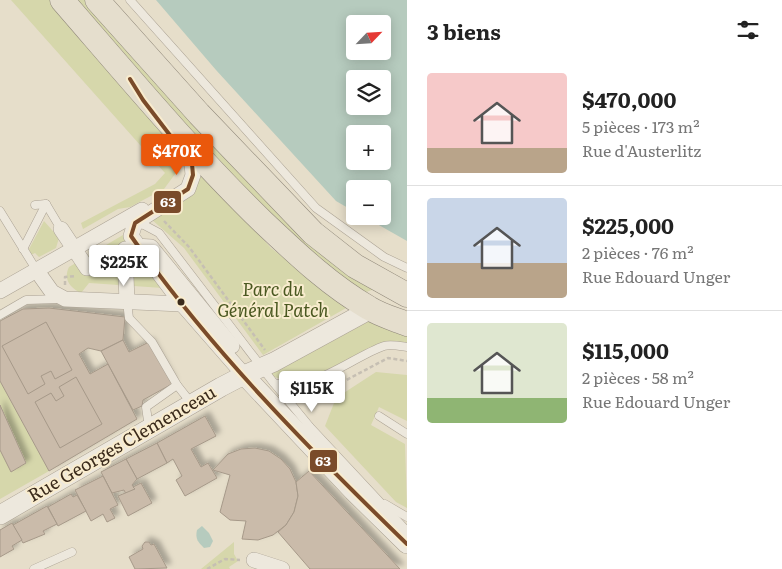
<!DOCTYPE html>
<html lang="fr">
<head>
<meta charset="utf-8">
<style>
	:root { --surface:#fff; --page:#f2f2f2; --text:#222; --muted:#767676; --line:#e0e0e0; --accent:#ea580c }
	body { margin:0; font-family:Literata,serif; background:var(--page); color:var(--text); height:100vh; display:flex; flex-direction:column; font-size:19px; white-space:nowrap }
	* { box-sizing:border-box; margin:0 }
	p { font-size:16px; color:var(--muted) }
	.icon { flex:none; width:28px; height:28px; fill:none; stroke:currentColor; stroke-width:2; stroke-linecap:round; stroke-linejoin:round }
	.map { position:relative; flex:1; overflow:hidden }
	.drawer { display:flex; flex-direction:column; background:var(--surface); width:375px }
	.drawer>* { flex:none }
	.needle { width:32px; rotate:65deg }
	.buttons { position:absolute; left:346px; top:15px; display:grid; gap:10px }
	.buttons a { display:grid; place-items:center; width:45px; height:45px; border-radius:5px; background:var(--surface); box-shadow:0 2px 12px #0003; font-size:25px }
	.price { position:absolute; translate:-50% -42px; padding:0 11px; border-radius:5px; background:#fff; color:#222; font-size:16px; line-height:32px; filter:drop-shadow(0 1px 2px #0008) }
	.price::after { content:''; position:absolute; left:50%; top:30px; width:15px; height:11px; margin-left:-8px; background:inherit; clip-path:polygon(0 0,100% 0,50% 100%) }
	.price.current { background:var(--accent); color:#fff }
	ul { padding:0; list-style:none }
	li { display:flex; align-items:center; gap:15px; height:125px; padding:0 20px }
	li+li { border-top:1px solid var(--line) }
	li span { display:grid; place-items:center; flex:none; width:140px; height:100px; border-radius:5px; color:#555 }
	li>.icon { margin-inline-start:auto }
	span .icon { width:60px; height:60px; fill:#fffc; stroke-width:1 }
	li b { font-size:21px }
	h2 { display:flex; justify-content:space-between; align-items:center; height:60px; padding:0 20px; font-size:21px }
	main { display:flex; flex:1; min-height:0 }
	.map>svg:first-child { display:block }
</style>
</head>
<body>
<main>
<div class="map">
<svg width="407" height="569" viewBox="0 0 407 569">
	<defs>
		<filter id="shadow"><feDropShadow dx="4.5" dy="-4.5" stdDeviation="2.5" flood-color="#0004"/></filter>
	</defs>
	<rect width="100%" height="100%" fill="#e6deca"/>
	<g fill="#d6d7ab">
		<path d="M11,0H51L161,132L178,162V170L164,189L130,207L118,209L83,229L81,223L155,184L165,173Z"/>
		<path d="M72,0H87L377,288L361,294L299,247L217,163Z"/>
		<path d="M199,168L271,248L348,307L263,355L184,248L151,219Z"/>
		<path d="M44,221L59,238L56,248L39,257L35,253L31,255L29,249Z"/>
		<path d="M123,235L163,288L89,283L81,293C70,288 63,279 69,267Z"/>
		<path d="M366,317L407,335V343L387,341L318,374L292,382L271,376L273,367Z"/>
		<path d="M376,372L407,375V421L379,407L371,425L405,444L407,508L396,502L325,426L336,398Z"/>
		<path d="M0,381L49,471L0,499Z"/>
		<path d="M234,542V554L238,561L229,567L230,569H201Z"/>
	</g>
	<g fill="#b6cbbe" fill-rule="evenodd">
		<path d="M156,0H407V241L363,216H382V189H355V212L336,201L216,70ZM355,24H382V51H355ZM355,79H382V106H355ZM355,134H382V161H355Z"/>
		<path d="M202,526L209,533L213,541L210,547L204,548C198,542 195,539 197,530Z"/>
	</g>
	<g fill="#cabbaa" stroke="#a69989" filter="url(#shadow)">
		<path d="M49,308L125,317L123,340L101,351L88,348L79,354L90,374L108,364L137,419L49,471L0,381V321L23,309Z"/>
		<path d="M46,322L72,370L55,379L51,371L41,376L45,384L28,394L2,346Z"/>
		<path d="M123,340L129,352L149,342L172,384L143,400L142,406L133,410L101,351Z"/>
		<path d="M76,377L102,424L60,448L35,402L51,393L56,401L64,396L59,387Z"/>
		<path d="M0,405L26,463L11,472L0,450Z"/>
		<path d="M205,416L216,436L191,449L201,467L208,463L217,478L185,496L176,480L182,476L173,459L167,463L157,443Z"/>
		<path d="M157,443L167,463L137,479L126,459Z"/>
		<path d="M255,448L269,451L281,459L290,469L296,482L298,496L294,512L286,525L273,535L258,540L242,539L246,521L230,520L220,512L230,475L213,470L228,454L241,449Z"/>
		<path d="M126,459L137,479L132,485L135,489L126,494L124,490L112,493L101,472Z"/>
		<path d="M309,471L400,569H310L278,532L286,525L294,512L298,496L296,482Z"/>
		<path d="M103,476L118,505L110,509L115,518L107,522L103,514L91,521L75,490Z"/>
		<path d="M141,483L152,503L128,516L118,496L135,489L133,487Z"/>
		<path d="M71,494L73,497L77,495L86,511L58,526L48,507Z"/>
		<path d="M47,506L57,524L43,531L45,534L23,543L13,525Z"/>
		<path d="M12,523L22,540L12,546L14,549L0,557V530Z"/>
		<path d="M145,542H149L151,545L154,544L167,568L135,569L129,557L143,549L142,546Z"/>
	</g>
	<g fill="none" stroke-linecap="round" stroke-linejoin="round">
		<g stroke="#aba294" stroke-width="9">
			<g id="service">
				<path d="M130,0L316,208L384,257L407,268"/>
				<path d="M35,205L46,204L61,229"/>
				<path d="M0,211L37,271"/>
				<path d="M136,224L144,225L159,233L273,382L310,427L407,531"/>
				<path d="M23,249L46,204"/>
				<path d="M127,302L129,318L152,342L177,385L192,404"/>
				<path d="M0,315L26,300L58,299"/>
				<path d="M274,383C309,395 352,357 384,346C390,344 400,346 407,347"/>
				<path d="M379,416L407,434"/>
				<path d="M149,428L146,407L177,385"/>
				<path d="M385,504L407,517"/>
				<path d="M34,569L72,552"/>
			</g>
		</g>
		<g stroke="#aba294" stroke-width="16">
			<g id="minor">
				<path d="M181,149L192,164L193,175L188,189L135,223L131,236L182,304L244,375"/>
				<path d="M61,229L87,268C112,269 119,242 151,247L232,346"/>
				<path d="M125,249L127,302"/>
				<path d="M37,271L52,292L65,299L182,304"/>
				<path d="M0,291L142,210"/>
				<path d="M254,560L282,569"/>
			</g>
		</g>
		<g stroke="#aba294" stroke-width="20">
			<g id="tertiary">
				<path d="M244,375L353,491L407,544"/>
				<path d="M0,515L221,387L244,375L274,362L371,309"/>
			</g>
		</g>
		<g stroke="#90887a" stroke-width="25">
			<g id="primary">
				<path d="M62,0C127,75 191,152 263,222C296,253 329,285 369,308C380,315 394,319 407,324"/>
				<path d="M97,0L199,114L313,233L355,266L407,295"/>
			</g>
		</g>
		<g stroke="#c6bfb3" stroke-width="2.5" stroke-dasharray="4 2.5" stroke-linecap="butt">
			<path d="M164,221L189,247L265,350"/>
			<path d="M65,285V277L76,276"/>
			<path d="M299,399L318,395L388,358L407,361"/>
			<path d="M207,569L225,559L240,560"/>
		</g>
		<use href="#service" stroke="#ede8dd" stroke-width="8"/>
		<use href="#minor" stroke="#ede8dd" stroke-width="15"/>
		<use href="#tertiary" stroke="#ede8dd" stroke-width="19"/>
		<use href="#primary" stroke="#e5decd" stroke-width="24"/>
		<g stroke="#f9ecce" stroke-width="8">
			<path id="bus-1" d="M130,79L143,100L192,164L193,175L188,189L135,223L131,236C209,348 309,449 407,544"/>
		</g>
		<use href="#bus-1" stroke="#7a4b2a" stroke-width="4"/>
	</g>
	<circle fill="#3a2a1b" stroke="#f9ecce" stroke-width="2" cx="181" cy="302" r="4.5"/>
	<g text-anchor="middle" stroke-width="4" stroke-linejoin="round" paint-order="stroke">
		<g font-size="18" font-style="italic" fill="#4a5820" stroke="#f9ecce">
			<text x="273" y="296">Parc du<tspan x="273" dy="21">Général Patch</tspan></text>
		</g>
		<g font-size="18" fill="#3a2a1b" stroke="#f9ecce">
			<text transform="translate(122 444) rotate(-30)" y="6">Rue Georges Clemenceau</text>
		</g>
	</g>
	<g stroke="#f9ecce" stroke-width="2">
		<rect x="153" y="190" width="29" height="24" rx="5" fill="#7a4b2a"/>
		<rect x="309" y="449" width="29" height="24" rx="5" fill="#7a4b2a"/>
	</g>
	<g font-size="14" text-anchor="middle" font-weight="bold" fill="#fff">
		<text x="168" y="207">63</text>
		<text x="323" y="466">63</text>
	</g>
</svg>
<div class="buttons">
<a><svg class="needle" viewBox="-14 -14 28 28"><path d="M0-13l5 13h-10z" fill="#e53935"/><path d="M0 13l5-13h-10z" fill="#767676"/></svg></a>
<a><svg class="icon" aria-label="layers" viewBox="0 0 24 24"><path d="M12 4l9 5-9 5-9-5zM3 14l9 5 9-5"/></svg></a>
<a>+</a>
<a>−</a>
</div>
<b class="price current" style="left:177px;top:176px">$470K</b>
<b class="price" style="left:124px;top:287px">$225K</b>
<b class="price" style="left:312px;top:413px">$115K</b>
</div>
<section class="drawer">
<h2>3 biens<svg class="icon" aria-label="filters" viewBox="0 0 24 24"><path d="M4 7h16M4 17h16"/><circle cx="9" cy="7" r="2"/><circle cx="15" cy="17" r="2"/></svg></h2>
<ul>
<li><span style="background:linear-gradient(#f6c9c9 75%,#b9a48a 0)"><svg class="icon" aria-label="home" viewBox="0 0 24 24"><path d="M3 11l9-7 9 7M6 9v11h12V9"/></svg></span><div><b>$470,000</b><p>5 pièces · 173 m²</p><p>Rue d'Austerlitz</p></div></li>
<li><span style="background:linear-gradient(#c9d6e8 65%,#b9a48a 0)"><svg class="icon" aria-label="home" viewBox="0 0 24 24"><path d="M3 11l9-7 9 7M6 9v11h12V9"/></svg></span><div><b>$225,000</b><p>2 pièces · 76 m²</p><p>Rue Edouard Unger</p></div></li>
<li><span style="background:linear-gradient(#dfe7d0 75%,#8fb573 0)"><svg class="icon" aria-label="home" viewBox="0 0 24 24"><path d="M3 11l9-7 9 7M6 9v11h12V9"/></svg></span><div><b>$115,000</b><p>2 pièces · 58 m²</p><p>Rue Edouard Unger</p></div></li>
</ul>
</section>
</main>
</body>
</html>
